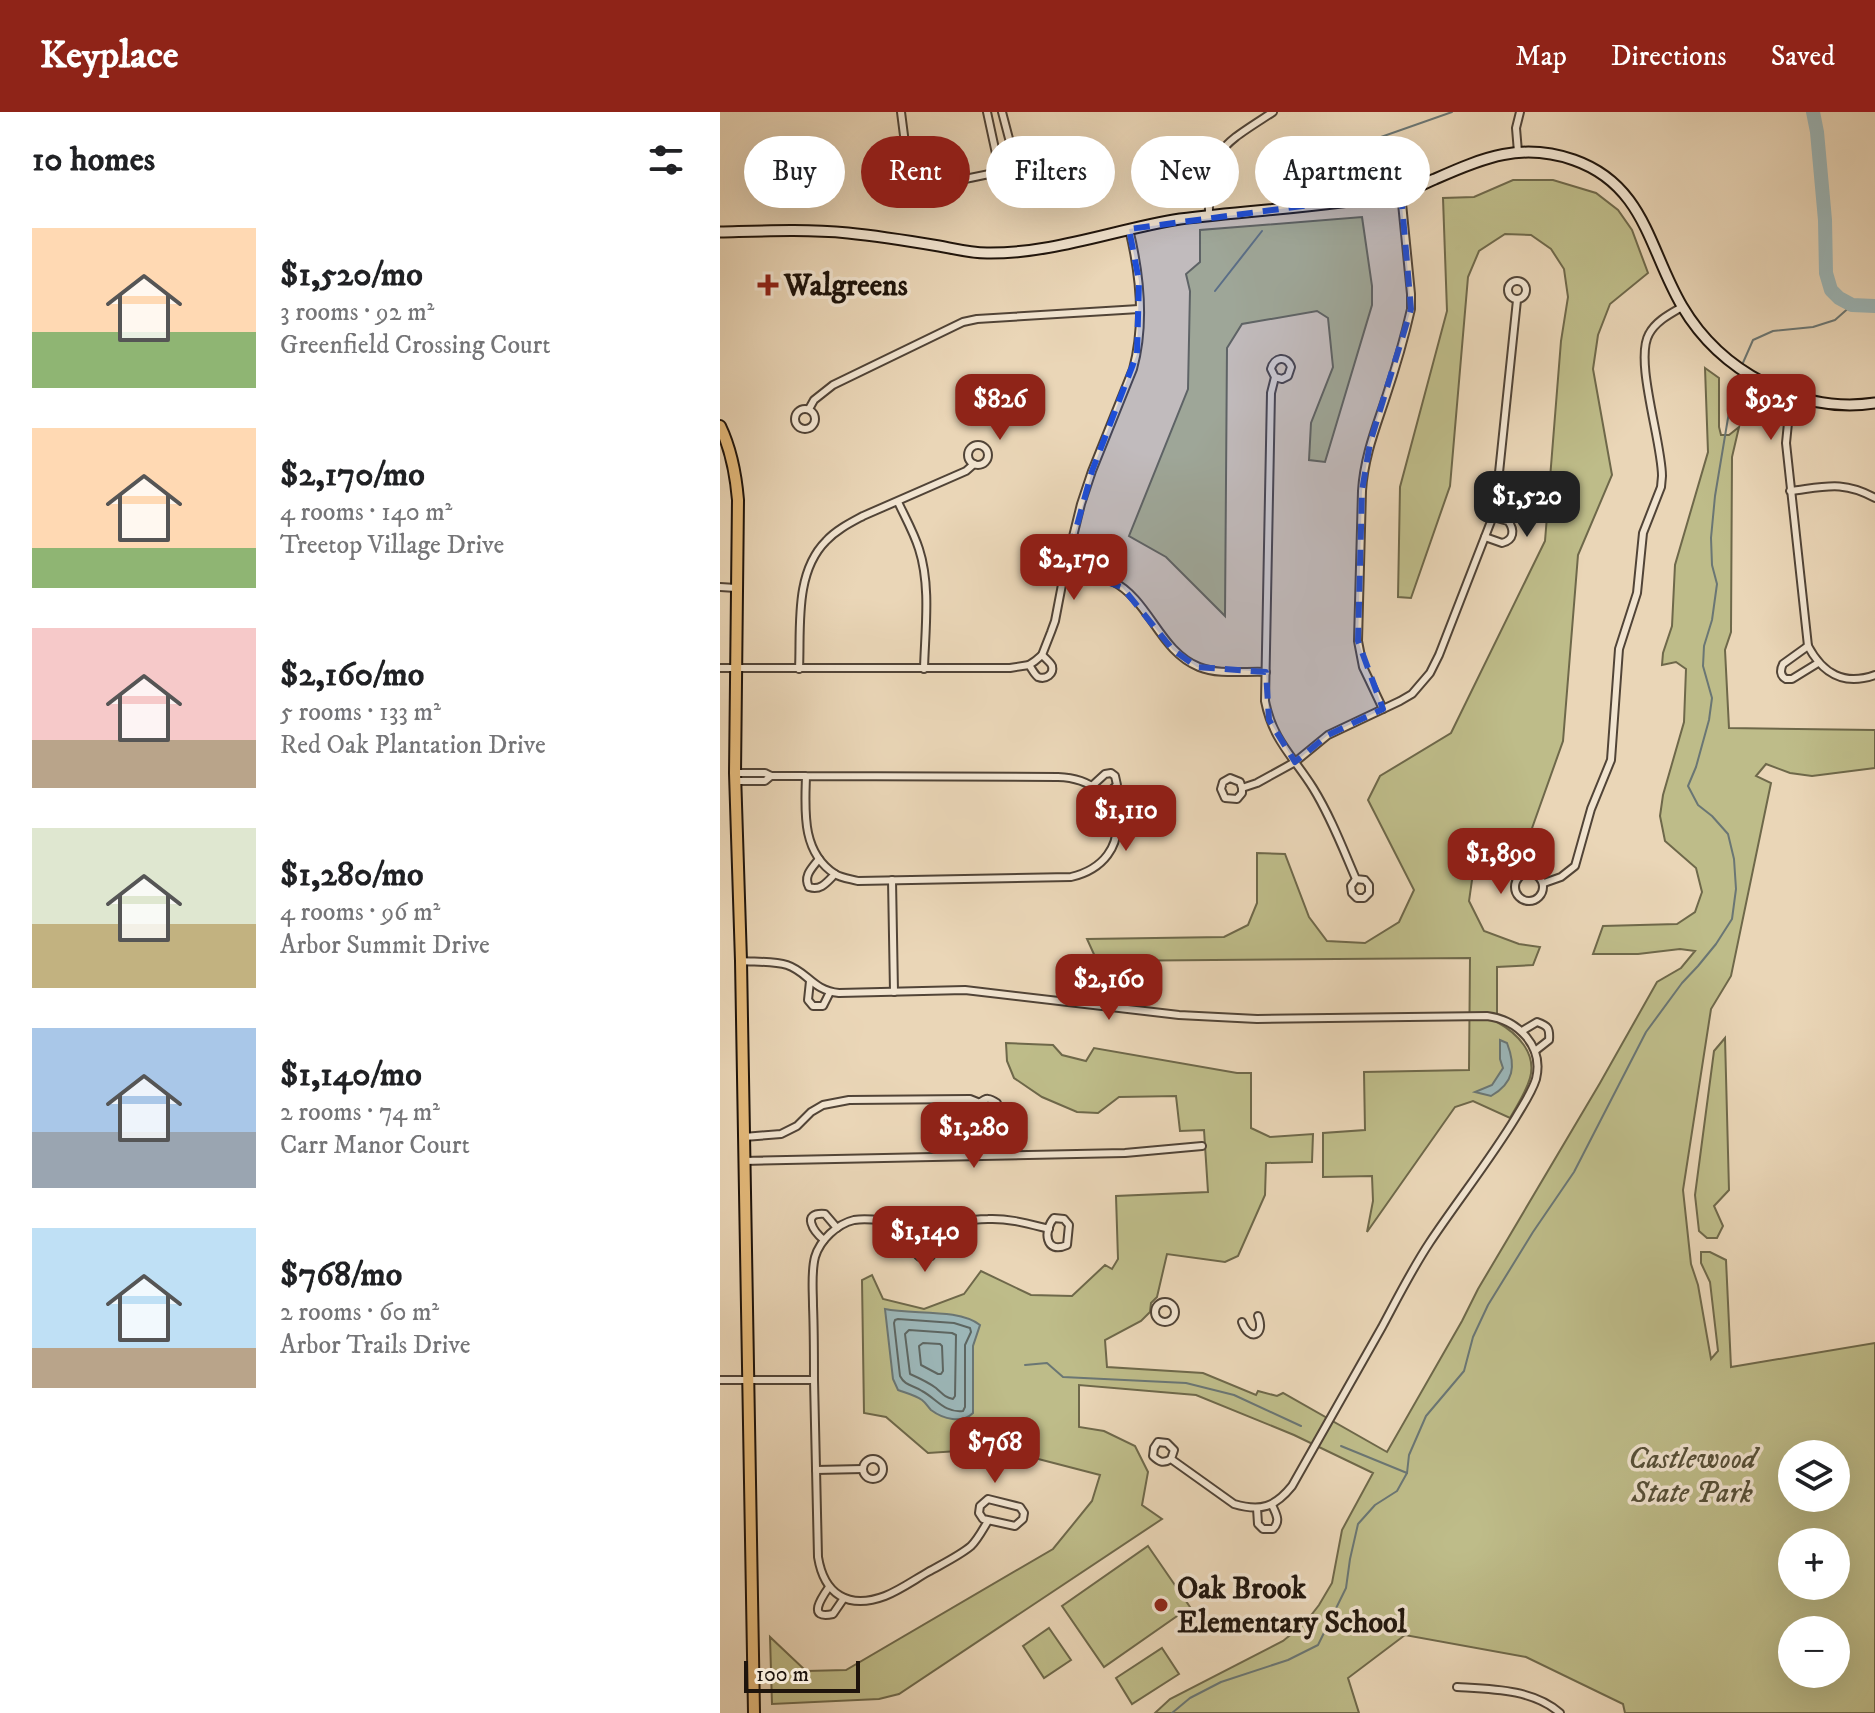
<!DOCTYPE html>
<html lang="en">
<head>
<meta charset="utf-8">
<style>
	:root { --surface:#fff; --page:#f6f6f6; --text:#202124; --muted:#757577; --accent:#8f2418 }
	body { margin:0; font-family:"IM FELL DW Pica",serif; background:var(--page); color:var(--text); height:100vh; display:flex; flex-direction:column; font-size:30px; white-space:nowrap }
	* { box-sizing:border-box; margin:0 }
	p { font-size:26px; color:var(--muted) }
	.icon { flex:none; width:44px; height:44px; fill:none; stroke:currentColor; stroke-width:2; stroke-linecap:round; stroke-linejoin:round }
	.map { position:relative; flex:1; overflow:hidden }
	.panel { display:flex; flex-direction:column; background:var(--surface); width:720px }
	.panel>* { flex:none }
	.hud { position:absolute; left:24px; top:24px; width:760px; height:72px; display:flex; gap:16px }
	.tools { position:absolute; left:1058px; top:1328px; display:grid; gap:16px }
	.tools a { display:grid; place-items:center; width:72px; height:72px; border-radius:50%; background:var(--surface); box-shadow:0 8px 32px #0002; font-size:40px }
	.scale { position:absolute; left:24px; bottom:20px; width:116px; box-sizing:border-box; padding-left:8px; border:4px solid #1e140c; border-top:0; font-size:22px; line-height:28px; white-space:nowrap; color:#1e140c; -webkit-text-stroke:6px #f1e4d0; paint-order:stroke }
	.price { position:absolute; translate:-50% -68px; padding:0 18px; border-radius:16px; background:var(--accent); color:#fff; font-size:26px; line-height:52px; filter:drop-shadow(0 2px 4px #0008) }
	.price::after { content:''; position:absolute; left:50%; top:48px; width:24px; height:18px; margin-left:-12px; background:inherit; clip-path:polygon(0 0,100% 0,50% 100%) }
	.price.current { background:#222; color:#fff }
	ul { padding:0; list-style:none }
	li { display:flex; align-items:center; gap:24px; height:200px; padding:0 32px }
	li span { display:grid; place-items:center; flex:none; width:224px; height:160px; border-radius:0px; color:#555 }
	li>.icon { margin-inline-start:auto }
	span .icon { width:96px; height:96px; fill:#fffc; stroke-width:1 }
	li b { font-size:34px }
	h2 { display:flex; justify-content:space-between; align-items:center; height:96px; padding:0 32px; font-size:34px }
	.tag { padding:0 28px; border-radius:36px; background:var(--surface); box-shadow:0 8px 32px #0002; font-size:28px; line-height:72px }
	.tag.current { background:var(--accent); color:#fff }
	header { display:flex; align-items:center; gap:48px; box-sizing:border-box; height:112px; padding:0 40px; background:var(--accent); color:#fff }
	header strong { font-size:38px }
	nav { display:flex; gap:44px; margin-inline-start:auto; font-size:28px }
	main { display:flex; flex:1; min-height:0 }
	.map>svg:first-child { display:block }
</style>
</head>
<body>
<header>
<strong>Keyplace</strong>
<nav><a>Map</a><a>Directions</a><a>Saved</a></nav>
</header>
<main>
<section class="panel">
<h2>10 homes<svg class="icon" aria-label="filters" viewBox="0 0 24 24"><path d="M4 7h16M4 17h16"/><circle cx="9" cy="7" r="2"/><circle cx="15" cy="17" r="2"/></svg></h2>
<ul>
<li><span style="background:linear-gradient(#ffd9b3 65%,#8fb573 0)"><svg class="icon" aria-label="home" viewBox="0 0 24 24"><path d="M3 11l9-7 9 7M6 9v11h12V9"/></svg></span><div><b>$1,520/mo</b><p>3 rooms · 92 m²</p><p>Greenfield Crossing Court</p></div></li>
<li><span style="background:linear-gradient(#ffd9b3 75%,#8fb573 0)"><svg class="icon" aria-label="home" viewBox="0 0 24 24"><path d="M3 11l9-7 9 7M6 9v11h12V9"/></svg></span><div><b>$2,170/mo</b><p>4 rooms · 140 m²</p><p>Treetop Village Drive</p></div></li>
<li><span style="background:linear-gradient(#f6c9c9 70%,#b9a48a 0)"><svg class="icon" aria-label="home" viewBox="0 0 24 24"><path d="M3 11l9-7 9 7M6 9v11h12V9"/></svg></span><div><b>$2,160/mo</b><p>5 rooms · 133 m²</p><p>Red Oak Plantation Drive</p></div></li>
<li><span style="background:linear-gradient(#dfe7d0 60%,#c2b280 0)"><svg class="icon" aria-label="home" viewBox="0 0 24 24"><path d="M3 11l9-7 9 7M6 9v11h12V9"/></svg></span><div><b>$1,280/mo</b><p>4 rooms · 96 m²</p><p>Arbor Summit Drive</p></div></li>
<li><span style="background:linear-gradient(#a9c7e8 65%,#9aa5b1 0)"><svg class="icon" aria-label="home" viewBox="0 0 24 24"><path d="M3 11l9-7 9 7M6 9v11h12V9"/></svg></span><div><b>$1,140/mo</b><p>2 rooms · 74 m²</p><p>Carr Manor Court</p></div></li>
<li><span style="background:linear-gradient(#bfe0f5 75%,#b9a48a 0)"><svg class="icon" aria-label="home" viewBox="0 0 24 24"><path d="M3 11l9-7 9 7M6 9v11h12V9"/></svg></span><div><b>$768/mo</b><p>2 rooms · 60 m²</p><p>Arbor Trails Drive</p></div></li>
</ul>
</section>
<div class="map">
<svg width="1155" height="1601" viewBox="0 0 1155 1601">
	<rect width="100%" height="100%" fill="#ead6b7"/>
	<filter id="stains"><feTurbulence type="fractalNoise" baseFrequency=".0025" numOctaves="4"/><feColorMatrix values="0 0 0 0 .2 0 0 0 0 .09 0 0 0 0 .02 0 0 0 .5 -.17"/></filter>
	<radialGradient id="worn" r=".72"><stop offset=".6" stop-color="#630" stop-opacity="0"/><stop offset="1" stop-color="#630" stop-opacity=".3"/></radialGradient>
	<g fill="#bebc89" stroke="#6e684a" stroke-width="2" fill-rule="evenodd">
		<path d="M793,68H833L876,81L898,98L912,118L928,161L890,192L878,223L873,257L892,363L858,443L843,629L811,719L775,734L754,754L749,789L764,819L799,832L820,835L813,853L777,855V910C797,921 817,941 810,966C806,980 797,994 790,1006L753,989L735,995L647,1120L653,1089L652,1064L603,1065V1021L645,1018L644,960L749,958L750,846L377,849L367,827L504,825L528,813L537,791V741L565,742L589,805L607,829L645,831L679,810L694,778L648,688L660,664L731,621L825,429L841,229L848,185L844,157L831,137L811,123L785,122L759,139L748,165L730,374L691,486L678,485L680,375L727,199L723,86L754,85Z"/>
		<path d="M642,105L652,174V193L605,350L589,348L591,311L613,255L608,206L597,199L522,212L507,236L505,504L446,445L409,424L468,277L470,179L466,162L480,150V118Z"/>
		<path d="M985,256L999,266V315L1001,323H1009L1019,315L1012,345L1011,520L1005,538L1009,616L1155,618V656L1092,664L1070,661L1046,652L1036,664L1051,671L1011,864L991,897L963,1078L971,1152L978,1173L991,1247L998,1239L990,1170L981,1151V1140H990L1006,1148L1011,1255L1155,1231V1601H905L903,1592L806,1545L685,1523L628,1566L639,1601H435L450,1587L563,1529L585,1511L599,1493L612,1471L622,1418L653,1361L574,1323L476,1283L359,1273V1315L384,1319L415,1334L428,1360L422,1393L442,1407L179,1582L159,1587L52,1592L50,1525L86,1559L126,1558L333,1437L372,1389L380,1363L299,1342L269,1337L208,1341L166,1305L144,1301L142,1168L152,1163L163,1187L204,1197L244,1182L261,1159L311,1183L352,1184L385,1153L392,1157L398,1147L396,1084L488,1080L484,1018L460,1019L456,984L399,985L378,1001L357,1000L322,985L294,966L287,949L286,931L333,933L342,943L366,949L374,936L517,961H531V1016L550,1025L593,1022L592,1050L546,1051L545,1083L518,1144L505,1150L447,1142L437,1185L431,1191L430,1200L421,1209L385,1228L387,1255L483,1261L536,1283L538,1279L557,1284L563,1281L667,1340L742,1209L758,1177L880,971L937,870L961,856L975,839L960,837L918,842H873L883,814L957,812L975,800L982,780L976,756L945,729L940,704L943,683L964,610L966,557L956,550L942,553L943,541L952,514L955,453L988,340ZM1072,1342H1116V1386H1072ZM1072,1430H1116V1474H1072ZM1072,1518H1116V1562H1072Z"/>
		<path d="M1005,926L1009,1078L994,1094L1003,1114L997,1126H987L979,1119L975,1083L994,939Z"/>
		<path d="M428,1434L470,1495L384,1555L342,1494Z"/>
		<path d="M329,1516L351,1548L324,1566L303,1534Z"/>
		<path d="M442,1536L459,1562L412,1592L396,1566Z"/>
	</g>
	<g fill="#9cb7b9" stroke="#6a7674" stroke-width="2">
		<path d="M780,928L787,931C796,954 794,971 771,984L755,980L772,973L783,956L780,947Z"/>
		<path d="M165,1197C192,1203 238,1196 260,1213L253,1234V1301C242,1312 223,1307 211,1298C208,1295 206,1291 202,1288C195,1283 186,1281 178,1278L173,1267Z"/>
	</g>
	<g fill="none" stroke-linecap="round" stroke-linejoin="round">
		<g stroke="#5d6662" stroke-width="2">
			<path d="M178,1207L234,1211L250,1216L251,1220L245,1233V1295L243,1299C224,1301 217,1287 202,1279C193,1273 185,1274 180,1264L174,1211L175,1208Z"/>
			<path d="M189,1218L232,1221L236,1223L235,1284L233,1287C224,1285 223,1282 216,1276C208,1270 199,1266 190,1262L185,1222Z"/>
			<path d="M203,1231L220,1232L222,1234L223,1259L221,1262H218L201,1253L199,1234Z"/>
		</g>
		<g stroke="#6a7674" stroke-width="2">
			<path d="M558,82L570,65L604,45L732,0"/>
			<path d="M495,179L542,119"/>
			<path d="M1022,253L1033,228L1053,219L1093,215L1115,208L1132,193"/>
			<path d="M305,1253L327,1251L343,1265L466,1271L514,1283L581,1314"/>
			<path d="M621,1334L687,1361"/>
			<path d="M452,1601L470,1586L501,1570L568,1548L598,1533L626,1476L630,1447L638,1412L655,1393L677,1379L687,1361L689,1343L706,1304L744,1259L753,1225L768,1193L813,1120L854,1060L926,920L962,871L978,854L996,832L1012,807L1016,777L1014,747L1008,722L992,704L978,693L968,674L976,655L989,608L992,586L983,554L984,534L992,508L997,472L992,453L991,426L995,384L1013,276L1019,262"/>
		</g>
		<path stroke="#9cb7b9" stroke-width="14" d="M1093,0L1097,20L1105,108L1106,161L1111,178L1119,186L1132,193L1155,194"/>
		<g stroke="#514437" stroke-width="10">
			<g id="street">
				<path d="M181,0L187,47"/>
				<path d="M267,0L280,60"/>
				<path d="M282,0L297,57"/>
				<path d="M798,40L796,16L800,0"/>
				<circle cx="182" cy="55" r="10"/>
				<path d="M245,67L332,49"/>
				<path d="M489,103C488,37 501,34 553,0"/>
				<circle cx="797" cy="178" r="9"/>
				<path d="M555,265L562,267L568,264L571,255C567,243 554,245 551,257L555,265L551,281L545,589C553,629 573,644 593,676C611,705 623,737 636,767L631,774L632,781L637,786H644L649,781V773L645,768L636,767"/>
				<path d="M1075,286L1068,311L1066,331L1088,534C1103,562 1124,574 1155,563"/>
				<circle cx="85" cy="307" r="10"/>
				<path d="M89,297L94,288L113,273L243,210L257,207L419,197"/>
				<circle cx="258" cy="343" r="10"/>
				<path d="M1070,379C1104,375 1123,368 1155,386"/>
				<path d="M178,390C185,405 194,421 199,437C211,474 205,518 204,557"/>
				<path d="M765,425L782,431C794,428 795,418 788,409L773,405"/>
				<path d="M345,457C360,460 378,462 392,469C430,488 439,539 479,555C498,563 525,559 546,560"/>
				<path d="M0,475L16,476"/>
				<path d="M1088,534L1063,552C1060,558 1060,564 1066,567H1072L1098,551"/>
				<path d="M309,553C312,557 314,562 318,565C326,568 334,562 332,554C331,551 323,544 322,543"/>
				<path d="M0,556H290L309,553L315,549L322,543L331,520L335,509L345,457L361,392L372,359L413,257C425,213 420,162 409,117"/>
				<path d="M79,557C81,516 74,461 106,429C116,418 130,411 143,404L246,359L254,352"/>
				<path d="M663,597L643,555L638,529L642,379C644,346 655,318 665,288C675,258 684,228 691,197V182L681,81"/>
				<path d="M15,661H45L51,664H86L338,665C408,667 419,749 351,765L138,769C131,767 121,766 115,762C81,740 85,698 86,664"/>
				<path d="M16,669H45L51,664"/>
				<path d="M373,673L385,662L391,661L395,664L397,673L385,684"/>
				<path d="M522,676L520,670L510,666L503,670L501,677L505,686L517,687L522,681V676L537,671L575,650L608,623L680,589L692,582L710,561L719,543L775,399L797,188"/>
				<path d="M99,747C92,756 83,764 89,775C101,779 107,770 115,762"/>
				<circle cx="809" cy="775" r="14"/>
				<path d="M172,768L174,880"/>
				<path d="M824,771L841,765L855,754L871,697L891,648L899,537L917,481L923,421L941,375L942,364C942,330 914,248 929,222C936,209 950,202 962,195"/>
				<path d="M21,849C35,850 54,849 67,853C88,860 92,878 119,881L245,878L459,903L537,907L767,904C798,908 824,934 816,967C812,980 803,993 796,1005C770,1048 738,1088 710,1130C692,1157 677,1187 662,1215C632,1268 602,1321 572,1374C555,1395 541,1400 514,1392L451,1347C443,1352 439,1350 433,1344L434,1336L438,1330L447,1331L454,1338L451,1347"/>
				<path d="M90,869L88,888L93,894H103L110,880"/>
				<path d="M802,919L817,910C828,914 830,916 829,928L815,939"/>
				<path d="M24,1025L61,1022L77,1014L91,1000L103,993L129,988L250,987L260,991L257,998L260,1004L269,1008L276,1005L279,998L277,991C270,986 266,985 260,991"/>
				<path d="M24,1049L405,1041L482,1034"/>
				<path d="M334,1106L344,1107L349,1113L347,1133C325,1143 323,1118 334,1106Z"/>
				<path d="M195,1114L196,1141C200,1147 205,1148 211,1144L214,1138V1114"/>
				<path d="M104,1128C94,1120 80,1100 105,1102L117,1116"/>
				<circle cx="445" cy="1200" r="10"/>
				<path d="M522,1210C529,1230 546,1224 538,1204"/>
				<path d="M0,1268H94L98,1445C104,1482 128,1498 165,1484C180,1478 194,1468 208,1460C222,1452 239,1444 251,1434C258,1427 263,1417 268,1409"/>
				<path d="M94,1268C94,1243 94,1218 93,1194C93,1178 91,1160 95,1145C100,1128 117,1112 134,1108C156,1104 179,1115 201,1114C224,1113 245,1107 268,1107C289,1106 309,1112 329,1117"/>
				<circle cx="153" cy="1357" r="10"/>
				<path d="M96,1358L143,1357"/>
				<path d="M268,1387L300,1395L304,1401L303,1407L295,1414L263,1407L259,1401L260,1394Z"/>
				<path d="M537,1396L538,1412L543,1417H553C561,1409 556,1402 552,1393"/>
				<path d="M109,1475C102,1485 86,1508 113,1502L124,1486"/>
				<path d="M737,1575C771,1577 813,1577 840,1601"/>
			</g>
		</g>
		<g stroke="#1e140c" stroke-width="13">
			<path id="secondary" d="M0,120C43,119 86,117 128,121C158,124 189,129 219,134C235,137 251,141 267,141C333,142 396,117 460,107C531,98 605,95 676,82C689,80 703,72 715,67C764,45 802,30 854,48C925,73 929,138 962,194C982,228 1009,253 1044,271C1079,289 1115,297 1155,291"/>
		</g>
		<g stroke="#1e140c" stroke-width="14">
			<path id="primary" d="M0,314C11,337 16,364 18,388L15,661L21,849L34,1601"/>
		</g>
		<use href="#street" stroke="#f1e4d0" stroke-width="6"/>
		<use href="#secondary" stroke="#f1e4d0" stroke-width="9"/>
		<use href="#primary" stroke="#e5bb7c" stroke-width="10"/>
	</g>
	<path fill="#1d4ed8" fill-opacity="0.2" stroke="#1d4ed8" stroke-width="6" stroke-dasharray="16 10" stroke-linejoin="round" d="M681,81L691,197L650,331L642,379L638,529L663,597L608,623L575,650L549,608L546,560L477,555L453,538L402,475L345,457L372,359L417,242L419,169L409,117Z"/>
	<g fill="#8f2418" stroke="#f1e4d0" stroke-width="3">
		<path d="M44 161h8v8h8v8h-8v8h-8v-8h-8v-8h8z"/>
		<circle cx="441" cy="1493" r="8"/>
	</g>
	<g text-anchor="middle" stroke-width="7" stroke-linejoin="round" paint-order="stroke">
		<g font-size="30" font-weight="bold" fill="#1e140c" stroke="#f1e4d0" text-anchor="start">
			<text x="64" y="183">Walgreens</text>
			<text x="457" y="1486">Oak Brook<tspan x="457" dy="34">Elementary School</tspan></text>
		</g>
		<g font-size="30" font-style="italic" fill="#564f38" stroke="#f1e4d0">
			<text x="972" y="1356">Castlewood<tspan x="972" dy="34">State Park</tspan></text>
		</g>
	</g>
	<rect width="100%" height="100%" filter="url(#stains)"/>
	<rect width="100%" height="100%" fill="url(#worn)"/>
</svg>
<div class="tools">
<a><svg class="icon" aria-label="layers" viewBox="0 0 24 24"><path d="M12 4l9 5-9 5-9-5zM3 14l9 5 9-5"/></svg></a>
<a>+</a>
<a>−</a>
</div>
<div class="scale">100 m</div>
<b class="price" style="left:280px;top:330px">$826</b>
<b class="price" style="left:1051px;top:330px">$925</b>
<b class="price current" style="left:807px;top:427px">$1,520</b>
<b class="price" style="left:354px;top:490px">$2,170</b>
<b class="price" style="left:406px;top:741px">$1,110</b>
<b class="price" style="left:781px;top:784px">$1,890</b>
<b class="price" style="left:389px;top:910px">$2,160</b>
<b class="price" style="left:254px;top:1058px">$1,280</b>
<b class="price" style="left:205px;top:1162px">$1,140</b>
<b class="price" style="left:275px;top:1373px">$768</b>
<div class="hud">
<a class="tag">Buy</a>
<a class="tag current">Rent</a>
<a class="tag">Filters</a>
<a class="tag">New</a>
<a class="tag">Apartment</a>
</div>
</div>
</main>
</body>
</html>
